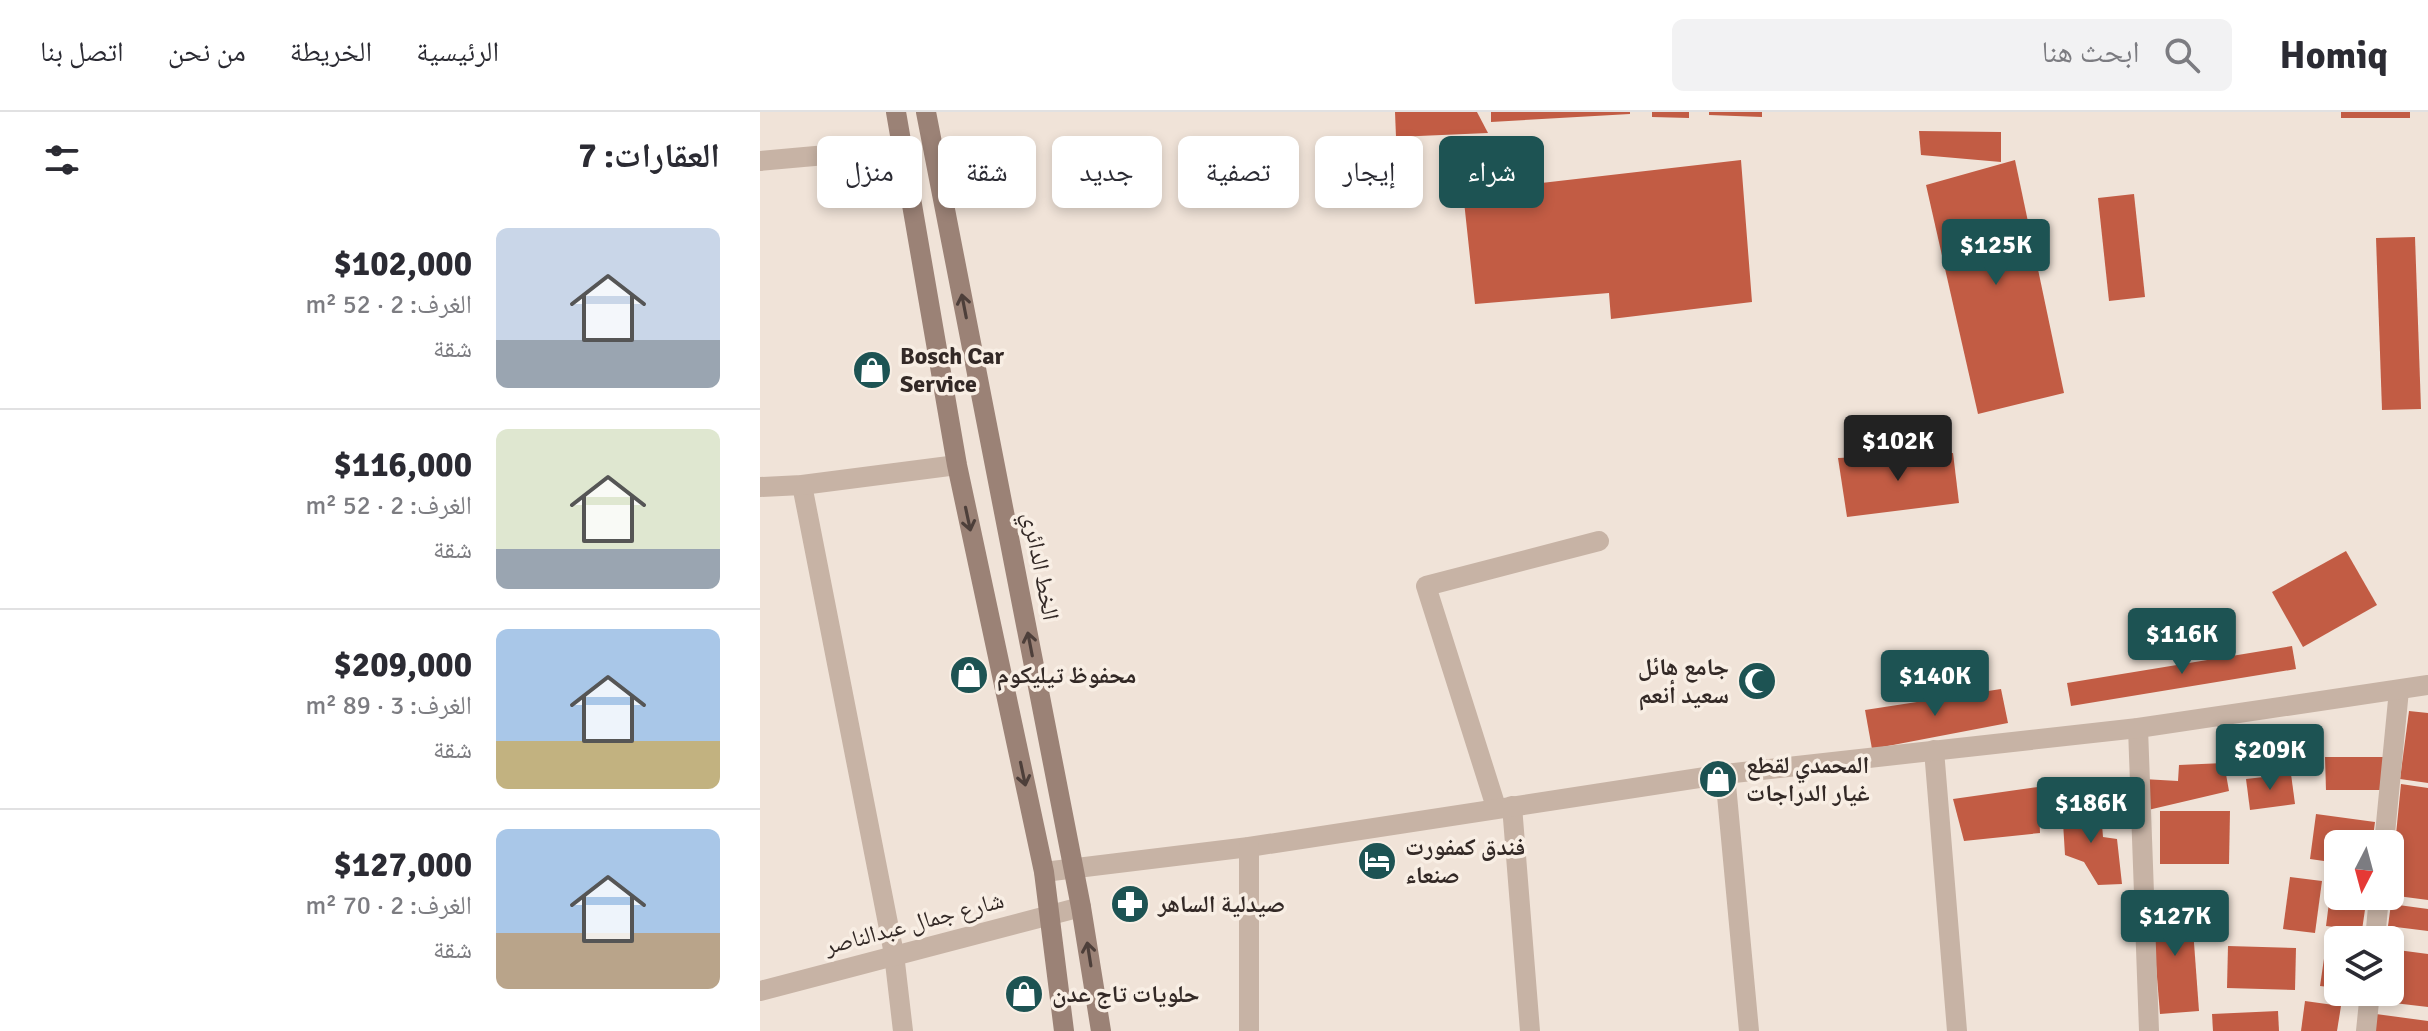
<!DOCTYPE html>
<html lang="ar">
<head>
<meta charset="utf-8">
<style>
	:root { --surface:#fff; --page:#f2f2f3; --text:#2b2b33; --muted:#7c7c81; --line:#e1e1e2; --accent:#1d5353 }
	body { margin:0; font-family:Signika,"Noto Naskh Arabic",sans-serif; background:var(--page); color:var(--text); direction:rtl; height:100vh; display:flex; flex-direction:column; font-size:30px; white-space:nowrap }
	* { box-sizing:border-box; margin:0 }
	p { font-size:26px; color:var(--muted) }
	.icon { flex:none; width:44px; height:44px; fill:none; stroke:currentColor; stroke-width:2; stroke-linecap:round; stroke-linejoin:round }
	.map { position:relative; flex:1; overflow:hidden; direction:ltr }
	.details { display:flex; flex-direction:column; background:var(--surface); width:760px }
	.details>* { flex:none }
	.guide { position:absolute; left:24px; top:24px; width:760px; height:72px; direction:rtl; display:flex; gap:16px }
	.needle { width:52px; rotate:186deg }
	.controls { position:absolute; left:1564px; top:718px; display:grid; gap:16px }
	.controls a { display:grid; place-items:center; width:80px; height:80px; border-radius:12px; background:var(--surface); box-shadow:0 4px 12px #0003; font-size:40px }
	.price { position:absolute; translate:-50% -68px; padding:0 18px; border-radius:8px; background:var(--accent); color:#fff; font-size:26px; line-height:52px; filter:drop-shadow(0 2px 4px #0008) }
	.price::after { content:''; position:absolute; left:50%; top:48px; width:24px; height:18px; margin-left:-12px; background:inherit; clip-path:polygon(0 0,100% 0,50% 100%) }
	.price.selected { background:#222; color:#fff }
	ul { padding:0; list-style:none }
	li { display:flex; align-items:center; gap:24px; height:200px; padding:0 40px }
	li+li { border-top:2px solid var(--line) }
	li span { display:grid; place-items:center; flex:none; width:224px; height:160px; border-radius:12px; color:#555 }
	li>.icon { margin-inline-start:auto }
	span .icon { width:96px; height:96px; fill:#fffc; stroke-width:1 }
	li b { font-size:34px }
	h2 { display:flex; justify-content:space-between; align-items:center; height:96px; padding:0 40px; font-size:34px }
	.tag { padding:0 28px; border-radius:12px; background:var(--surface); box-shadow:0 4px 12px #0003; font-size:28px; line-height:72px }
	.tag.selected { background:var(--accent); color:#fff }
	header { display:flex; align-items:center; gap:48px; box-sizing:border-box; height:112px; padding:0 40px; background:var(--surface); border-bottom:2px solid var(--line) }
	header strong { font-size:38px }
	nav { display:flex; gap:44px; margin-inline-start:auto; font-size:28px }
	.search { width:560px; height:72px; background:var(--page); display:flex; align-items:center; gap:20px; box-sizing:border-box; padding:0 28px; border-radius:12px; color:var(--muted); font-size:30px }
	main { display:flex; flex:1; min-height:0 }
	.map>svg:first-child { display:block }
</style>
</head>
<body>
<header>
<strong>Homiq</strong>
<div class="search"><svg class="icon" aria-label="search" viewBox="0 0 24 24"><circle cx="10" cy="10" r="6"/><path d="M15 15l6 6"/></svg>ابحث هنا</div>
<nav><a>الرئيسية</a><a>الخريطة</a><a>من نحن</a><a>اتصل بنا</a></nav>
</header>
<main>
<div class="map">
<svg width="1668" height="919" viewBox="0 0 1668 919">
	<rect width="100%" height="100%" fill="#f0e3d8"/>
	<g fill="#c25c44">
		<path d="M635,0H717L728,21L636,25Z"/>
		<path d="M731,0H870V2L731,10Z"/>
		<path d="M892,0H929V6L892,5Z"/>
		<path d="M949,0H1002V5L949,3Z"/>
		<rect x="1581" y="0" width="69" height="6"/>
		<path d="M1159,19L1241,20V50L1161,43Z"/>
		<path d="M981,48L992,190L851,207L849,181L715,192L703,80Z"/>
		<path d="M1255,48L1304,281L1218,302L1166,73Z"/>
		<path d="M1374,82L1385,185L1349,189L1338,86Z"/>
		<path d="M1655,125L1661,297L1622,298L1616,126Z"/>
		<path d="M1193,341L1199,391L1087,405L1078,346Z"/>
		<path d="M1586,439L1617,493L1543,535L1512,480Z"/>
		<path d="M1532,534L1536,557L1311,594L1307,571Z"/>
		<path d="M1241,577L1248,611L1112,637L1105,598Z"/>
		<path d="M1649,599L1668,601V671L1640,667Z"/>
		<path d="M1565,645H1623V678H1566Z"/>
		<path d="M1464,651L1469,679L1388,698L1383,667L1418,669L1419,653Z"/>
		<path d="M1531,662L1535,692L1490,698L1486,667Z"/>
		<path d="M1641,672L1668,676V788L1630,783Z"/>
		<path d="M1278,675L1280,721L1204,729L1193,687Z"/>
		<path d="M1302,694L1341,700L1343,725L1357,727L1362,772L1338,773L1324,750L1305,743Z"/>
		<path d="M1400,699H1470L1469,752H1400Z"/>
		<path d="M1556,702L1615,710L1612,732H1578V751L1550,747Z"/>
		<path d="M1530,765L1562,769L1555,821L1523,817Z"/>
		<path d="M1572,767L1578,768V784H1607L1602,818L1566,814Z"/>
		<path d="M1431,790L1439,899L1400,902L1391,792Z"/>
		<path d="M1631,792L1668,797V819L1628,814Z"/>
		<path d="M1567,826L1578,828V876L1560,874Z"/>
		<path d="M1468,834L1536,836L1535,878L1467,876Z"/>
		<path d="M1630,837L1668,842V895L1617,889L1619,880H1630Z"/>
		<path d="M1545,889L1581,894L1577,919H1541Z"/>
		<path d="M1518,899L1519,919H1453L1452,902Z"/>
		<path d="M1616,902L1668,909V919H1614Z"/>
	</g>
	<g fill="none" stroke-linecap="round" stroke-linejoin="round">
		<g stroke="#c7b3a5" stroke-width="20">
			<path d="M0,49L144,36"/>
			<path d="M42,373L134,842L143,919"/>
			<path d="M0,375L42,373L197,353"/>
			<path d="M1378,616L1389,919"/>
			<path d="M1174,638L1197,919"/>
			<path d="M965,662L989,919"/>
			<path d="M752,694L770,919"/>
			<path d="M736,695L666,474L839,429"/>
			<path d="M1624,732L1639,578"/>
			<path d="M284,760L489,735L965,662L1378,616L1668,573"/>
			<path d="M1615,828L1619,784"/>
			<path d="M0,879L321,795"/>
			<path d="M489,919V735"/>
			<path d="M1606,919L1610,880"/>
		</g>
		<g stroke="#9b8276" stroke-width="20">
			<path d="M136,0L197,353L284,760L304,919"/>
			<path d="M166,0L321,795L341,919"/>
		</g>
	</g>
	<defs><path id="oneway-shaft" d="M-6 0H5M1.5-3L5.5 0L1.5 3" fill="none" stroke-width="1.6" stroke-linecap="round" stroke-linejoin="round" transform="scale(2)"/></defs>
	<g stroke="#4d3f3a">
		<use href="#oneway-shaft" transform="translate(204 194) rotate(-101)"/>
		<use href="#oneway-shaft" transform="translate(208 407) rotate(78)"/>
		<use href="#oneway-shaft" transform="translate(270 532) rotate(-101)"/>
		<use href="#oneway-shaft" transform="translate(263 662) rotate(78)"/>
		<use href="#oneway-shaft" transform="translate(329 842) rotate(-99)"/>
	</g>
	<defs>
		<g id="shop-disc" transform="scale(2)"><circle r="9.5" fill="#1d5353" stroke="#f8eee4"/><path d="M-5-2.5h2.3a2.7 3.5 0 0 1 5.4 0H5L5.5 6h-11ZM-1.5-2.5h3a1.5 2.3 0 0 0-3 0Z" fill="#fff"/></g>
		<g id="mosque-disc" transform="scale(2)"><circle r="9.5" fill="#1d5353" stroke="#f8eee4"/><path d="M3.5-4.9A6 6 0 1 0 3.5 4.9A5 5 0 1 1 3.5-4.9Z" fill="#fff"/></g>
		<g id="hotel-disc" transform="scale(2)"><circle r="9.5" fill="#1d5353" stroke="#f8eee4"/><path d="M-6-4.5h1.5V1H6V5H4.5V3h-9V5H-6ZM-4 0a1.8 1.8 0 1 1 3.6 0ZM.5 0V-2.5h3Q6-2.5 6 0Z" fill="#fff"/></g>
		<g id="pharmacy-disc" transform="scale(2)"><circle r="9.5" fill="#1d5353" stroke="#f8eee4"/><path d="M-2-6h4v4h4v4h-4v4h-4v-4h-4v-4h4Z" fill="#fff"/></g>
	</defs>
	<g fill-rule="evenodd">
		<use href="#shop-disc" x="112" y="258"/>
		<use href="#shop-disc" x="209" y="563"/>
		<use href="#mosque-disc" x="997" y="569"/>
		<use href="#shop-disc" x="958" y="667"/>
		<use href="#hotel-disc" x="617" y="749"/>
		<use href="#pharmacy-disc" x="370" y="792"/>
		<use href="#shop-disc" x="264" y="882"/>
	</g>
	<g text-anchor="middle" stroke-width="7" stroke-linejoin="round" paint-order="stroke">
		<g font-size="24" font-weight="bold" fill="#332926" stroke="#f8eee4" text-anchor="start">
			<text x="140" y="252">Bosch Car<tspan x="140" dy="28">Service</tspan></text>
			<text x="969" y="563" text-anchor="end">جامع هائل<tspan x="969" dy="28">سعيد أنعم</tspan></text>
			<text x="237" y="571">محفوظ تيليكوم</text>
			<text x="986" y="661">المحمدي لقطع<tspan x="986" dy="28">غيار الدراجات</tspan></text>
			<text x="645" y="743">فندق كمفورت<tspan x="645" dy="28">صنعاء</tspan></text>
			<text x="398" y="800">صيدلية الساهر</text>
			<text x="292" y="890">حلويات تاج عدن</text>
		</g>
		<g font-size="24" fill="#332926" stroke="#f8eee4">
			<text transform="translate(281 454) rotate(79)" y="8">الخط الدائري</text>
			<text transform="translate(154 811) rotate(-15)" y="8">شارع جمال عبدالناصر</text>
		</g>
	</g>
</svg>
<div class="controls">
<a><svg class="needle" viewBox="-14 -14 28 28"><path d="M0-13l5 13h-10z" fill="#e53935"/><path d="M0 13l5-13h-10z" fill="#7c7c81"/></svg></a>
<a><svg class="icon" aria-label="layers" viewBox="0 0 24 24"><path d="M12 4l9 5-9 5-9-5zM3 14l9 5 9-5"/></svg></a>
</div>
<b class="price" style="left:1236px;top:175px">$125K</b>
<b class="price selected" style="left:1138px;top:371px">$102K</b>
<b class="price" style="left:1422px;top:564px">$116K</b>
<b class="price" style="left:1175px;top:606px">$140K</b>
<b class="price" style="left:1510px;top:680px">$209K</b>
<b class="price" style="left:1331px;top:733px">$186K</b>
<b class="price" style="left:1415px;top:846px">$127K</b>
<div class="guide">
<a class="tag selected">شراء</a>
<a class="tag">إيجار</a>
<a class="tag">تصفية</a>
<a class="tag">جديد</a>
<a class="tag">شقة</a>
<a class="tag">منزل</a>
</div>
</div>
<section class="details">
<h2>العقارات: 7<svg class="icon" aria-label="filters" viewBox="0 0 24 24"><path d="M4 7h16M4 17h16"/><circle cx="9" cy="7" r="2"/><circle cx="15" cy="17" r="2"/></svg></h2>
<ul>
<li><span style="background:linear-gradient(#c9d6e8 70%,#9aa5b1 0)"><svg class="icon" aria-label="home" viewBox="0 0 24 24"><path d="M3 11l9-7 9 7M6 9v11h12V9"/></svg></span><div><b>$102,000</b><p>الغرف: 2 · 52 m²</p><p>شقة</p></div></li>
<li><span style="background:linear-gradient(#dfe7d0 75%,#9aa5b1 0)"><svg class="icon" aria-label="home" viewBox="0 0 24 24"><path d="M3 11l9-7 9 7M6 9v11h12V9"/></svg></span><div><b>$116,000</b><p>الغرف: 2 · 52 m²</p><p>شقة</p></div></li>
<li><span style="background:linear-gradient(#a9c7e8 70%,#c2b280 0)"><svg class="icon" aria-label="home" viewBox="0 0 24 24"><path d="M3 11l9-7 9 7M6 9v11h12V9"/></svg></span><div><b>$209,000</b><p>الغرف: 3 · 89 m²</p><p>شقة</p></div></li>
<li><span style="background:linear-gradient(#a9c7e8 65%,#b9a48a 0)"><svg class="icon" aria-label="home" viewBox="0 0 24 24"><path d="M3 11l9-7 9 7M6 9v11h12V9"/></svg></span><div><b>$127,000</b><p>الغرف: 2 · 70 m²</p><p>شقة</p></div></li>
</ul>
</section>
</main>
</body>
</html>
